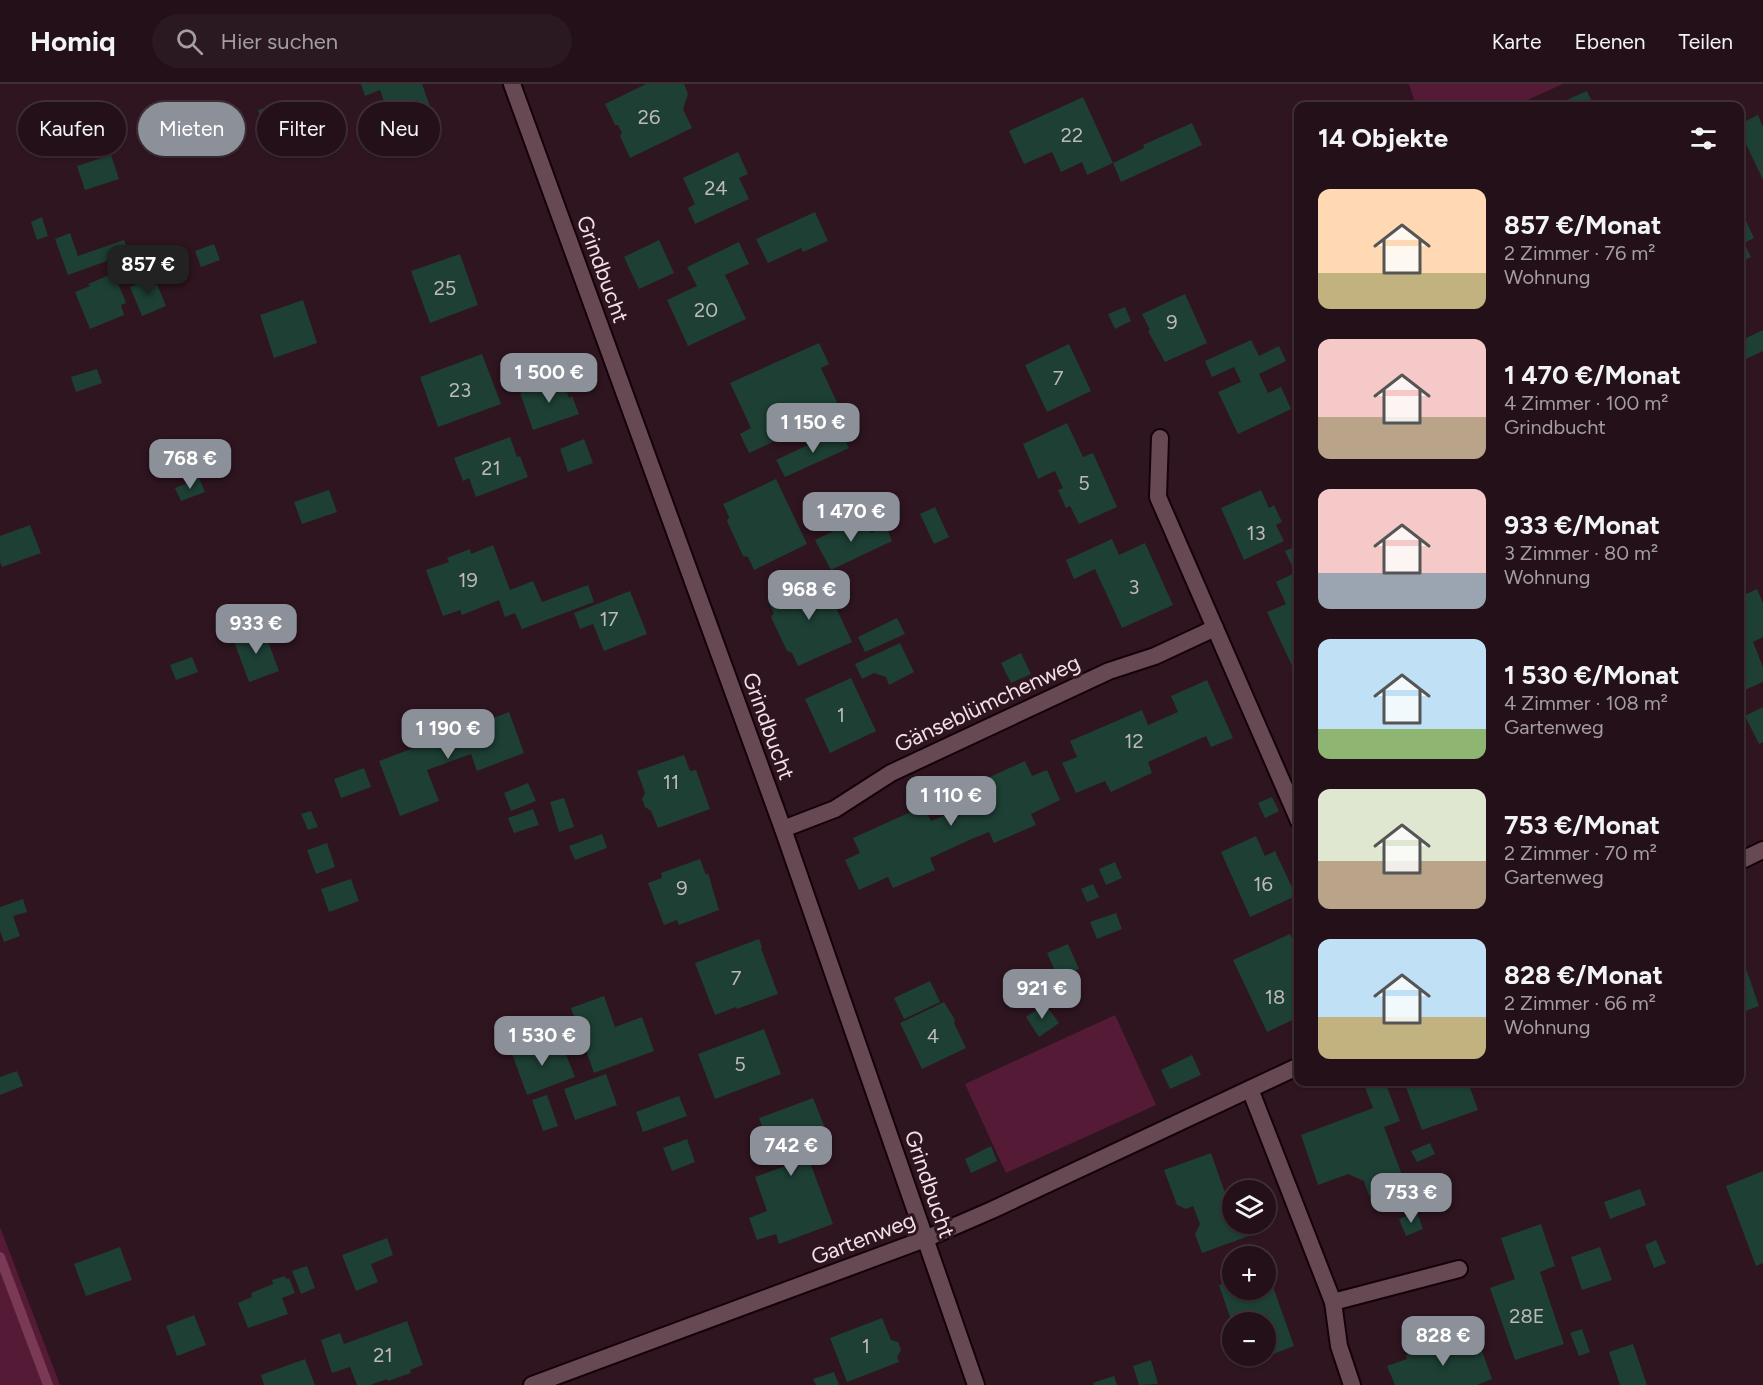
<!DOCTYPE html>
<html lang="de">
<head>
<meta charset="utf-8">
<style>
	:root { --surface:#231018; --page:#2b1921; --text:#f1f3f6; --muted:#a39da2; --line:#403037; --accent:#8c9099 }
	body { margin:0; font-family:Figtree,sans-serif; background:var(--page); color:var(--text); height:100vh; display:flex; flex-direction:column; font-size:22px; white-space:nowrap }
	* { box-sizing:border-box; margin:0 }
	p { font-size:20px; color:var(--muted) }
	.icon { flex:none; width:33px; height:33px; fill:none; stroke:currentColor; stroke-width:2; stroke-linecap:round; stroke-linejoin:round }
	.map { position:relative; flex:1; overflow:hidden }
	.side { position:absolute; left:1294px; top:18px; width:450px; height:984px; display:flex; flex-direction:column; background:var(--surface); border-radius:12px; box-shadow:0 2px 4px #0004,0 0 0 2px var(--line) }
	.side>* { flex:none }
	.top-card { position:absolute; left:18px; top:18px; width:570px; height:54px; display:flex; gap:12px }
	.controls { position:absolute; left:1222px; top:1096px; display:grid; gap:12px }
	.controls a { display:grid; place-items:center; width:54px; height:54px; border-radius:50%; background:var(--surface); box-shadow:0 2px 4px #0004,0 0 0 2px var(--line); font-size:30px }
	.price { position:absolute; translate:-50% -51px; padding:0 14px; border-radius:12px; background:var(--accent); color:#fff; font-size:20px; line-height:39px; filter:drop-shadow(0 2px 3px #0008) }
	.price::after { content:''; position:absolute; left:50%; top:36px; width:18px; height:14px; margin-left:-9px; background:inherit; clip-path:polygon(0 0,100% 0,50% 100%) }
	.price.selected { background:#222; color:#fff }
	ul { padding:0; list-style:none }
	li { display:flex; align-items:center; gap:18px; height:150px; padding:0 24px }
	li span { display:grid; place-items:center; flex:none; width:168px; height:120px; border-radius:12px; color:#555 }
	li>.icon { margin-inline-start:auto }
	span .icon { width:72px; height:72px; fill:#fffc; stroke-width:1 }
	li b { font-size:26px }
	h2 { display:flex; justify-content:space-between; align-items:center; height:72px; padding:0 24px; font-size:26px }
	.tag { padding:0 21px; border-radius:27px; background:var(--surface); box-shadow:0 2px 4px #0004,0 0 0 2px var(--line); font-size:21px; line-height:54px }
	.tag.selected { background:var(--accent); color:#fff }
	header { display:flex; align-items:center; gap:36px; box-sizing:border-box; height:84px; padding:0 30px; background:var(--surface); border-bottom:2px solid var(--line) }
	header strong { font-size:28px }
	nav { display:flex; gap:33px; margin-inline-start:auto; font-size:21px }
	.search { width:420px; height:54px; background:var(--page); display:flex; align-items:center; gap:15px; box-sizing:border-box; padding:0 21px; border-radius:33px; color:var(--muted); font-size:22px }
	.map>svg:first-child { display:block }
</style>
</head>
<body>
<header>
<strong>Homiq</strong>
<div class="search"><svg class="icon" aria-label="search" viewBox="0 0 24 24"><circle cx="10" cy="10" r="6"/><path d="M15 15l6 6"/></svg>Hier suchen</div>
<nav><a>Karte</a><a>Ebenen</a><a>Teilen</a></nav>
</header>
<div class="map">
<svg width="1763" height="1301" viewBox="0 0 1763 1301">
	<rect width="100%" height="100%" fill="#2f1520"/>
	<g fill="#551b36">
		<path d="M1409,0H1563L1514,22H1416Z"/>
		<path d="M1115,931L1156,1021L1006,1089L965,1000Z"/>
		<path d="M0,1143L60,1301H0Z"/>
	</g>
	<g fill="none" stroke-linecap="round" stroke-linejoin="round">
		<path stroke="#7a3955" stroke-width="10" d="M0,1173L48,1301"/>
	</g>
	<g fill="#1d3f34">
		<path d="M361,0H422L434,34L395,48L380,6L365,12Z"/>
		<path d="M646,0H684L688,10L683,25L692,44L630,74L620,52L622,49L618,41H615L605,20Z"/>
		<path d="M1587,7L1594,22H1553Z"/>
		<path d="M1083,13L1113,79L1087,91L1082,78L1061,88L1052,68L1024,80L1009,47Z"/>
		<path d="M281,19L288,40L264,47L258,26Z"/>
		<path d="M1758,31L1763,43V96L1745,58L1740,60V40Z"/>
		<path d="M1192,39L1202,61L1121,98L1113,79L1144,64L1143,61Z"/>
		<path d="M738,68L748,90L739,94L749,115L695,140L688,124L695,120L683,94Z"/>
		<path d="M111,71L119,95L85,106L77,82Z"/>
		<path d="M1740,124L1754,154L1744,159L1751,173L1740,178Z"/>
		<path d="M815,128L828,157L803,168L801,164L768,179L756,155Z"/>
		<path d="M42,133L48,152L37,156L31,138Z"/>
		<path d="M70,149L78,172L124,156L129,169L68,191L55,155Z"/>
		<path d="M659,156L674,189L639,205L624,173Z"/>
		<path d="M739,158L749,180L725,191L746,235L688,262L667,216L697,202L687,183Z"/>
		<path d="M214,160L220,176L201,183L195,167Z"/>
		<path d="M460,170L478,221L430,239L411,187Z"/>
		<path d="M114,189L126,219L121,221L124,231L90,245L75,208L90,202L88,200Z"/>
		<path d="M154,193L166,222L142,232L130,203Z"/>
		<path d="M1185,210L1207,259L1165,278L1148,247L1150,246L1142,230Z"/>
		<path d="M303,216L317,259L274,274L260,231Z"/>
		<path d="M1125,223L1131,237L1115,245L1108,230Z"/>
		<path d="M1763,246V267L1746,275L1740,262V257Z"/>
		<path d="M1251,256L1259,272L1279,262L1286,277L1259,290L1268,309L1281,303L1291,325L1238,350L1218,308L1241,298L1234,283L1212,293L1205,277Z"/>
		<path d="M819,259L829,280L821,284L841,327L749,369L740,350L751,344L730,299Z"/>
		<path d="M1069,260L1091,307L1047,328L1025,281Z"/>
		<path d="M482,270L501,320L438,343L420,293Z"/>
		<path d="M97,285L102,299L76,308L71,293Z"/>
		<path d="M562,294L569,314L572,312L579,330L533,346L520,309Z"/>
		<path d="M1067,339L1083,373L1093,369L1117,423L1079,440L1070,422L1066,424L1058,406L1063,404L1055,387L1038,395L1023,360Z"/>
		<path d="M840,346L849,364L785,393L776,376Z"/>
		<path d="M510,353L517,373L520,372L528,393L476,413L469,394L463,397L454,374Z"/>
		<path d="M584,355L593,379L568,388L560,365Z"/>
		<path d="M199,394L205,408L181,417L175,404Z"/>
		<path d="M776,395L807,460L754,486L748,473L743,472L727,437L729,433L723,420Z"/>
		<path d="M329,406L337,428L302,440L294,418Z"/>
		<path d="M1261,406L1269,424L1274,421L1282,438L1276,441L1284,457L1244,476L1221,424Z"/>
		<path d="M935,423L949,453L934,460L920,430Z"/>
		<path d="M863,433L871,449L886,442L892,457L831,486L815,456Z"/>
		<path d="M30,441L41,469L2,483L0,478V452Z"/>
		<path d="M1112,455L1119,471L1145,459L1173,521L1122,544L1095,485L1074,495L1066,476Z"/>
		<path d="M493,461L510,506L533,497L542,518L588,501L594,518L522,545L515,529L505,533L499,516L462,531L460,526L443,532L426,486L449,478L447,474L470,465L471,470Z"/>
		<path d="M1299,461V481L1293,484L1285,467Z"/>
		<path d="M1299,487V584L1294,586L1267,528L1286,520L1276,498Z"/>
		<path d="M821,491L852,558L798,582L792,569L787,567L771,533L774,529L767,516Z"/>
		<path d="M1757,505L1763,519V553L1753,558L1763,583V598L1740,608V513Z"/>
		<path d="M630,507L647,550L604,567L593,540L580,545L574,529Z"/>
		<path d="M897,534L905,550L865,568L858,553Z"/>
		<path d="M263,544L279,587L249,598L233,555Z"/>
		<path d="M900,559L914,588L889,601L886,593L874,589L862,595L855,580Z"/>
		<path d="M1021,569L1031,590L1011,599L1001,579Z"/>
		<path d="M192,573L198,588L176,596L170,581Z"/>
		<path d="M851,594L876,647L830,669L805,615Z"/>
		<path d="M1207,596L1233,654L1211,663L1206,652L1148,678L1152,689L1111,708L1105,697L1076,709L1062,679L1077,673L1070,657L1142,626L1148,641L1178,628L1171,612Z"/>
		<path d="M1763,623V658L1759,660L1745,632Z"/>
		<path d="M509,628L524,669L477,687L471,670L427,686L439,717L400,732L379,677Z"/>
		<path d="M684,671L690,687L696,686L710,725L658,744L651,727L645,723L642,715L645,709L637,687Z"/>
		<path d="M1025,677L1032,692L1047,686L1060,716L1031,730L1036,741L994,759L989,748L974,754L930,774L935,786L893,804L888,793L859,806L845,776L860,769L853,754L924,722L931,737L945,731L960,724L954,709Z"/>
		<path d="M364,684L371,703L341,714L334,695Z"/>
		<path d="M528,699L536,717L511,727L504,709Z"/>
		<path d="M1272,713L1279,727L1265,734L1258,719Z"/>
		<path d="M564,714L574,743L559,748L550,718Z"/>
		<path d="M533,725L539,741L514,749L508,734Z"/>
		<path d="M311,727L318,743L308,746L301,730Z"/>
		<path d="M602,750L607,764L575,776L569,762Z"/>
		<path d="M1256,752L1265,772L1275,767L1296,812L1250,833L1221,768Z"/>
		<path d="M327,759L335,783L316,790L307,766Z"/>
		<path d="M700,775L706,791L708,789L719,826L679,841L677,836L664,841L648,799L662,794L661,789Z"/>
		<path d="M1115,778L1122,794L1106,801L1099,785Z"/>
		<path d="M351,795L359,817L329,828L321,805Z"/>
		<path d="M1093,800L1099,813L1087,818L1081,805Z"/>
		<path d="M23,815L27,828L13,832L20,852L4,858L0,847V823Z"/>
		<path d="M1116,829L1122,845L1097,855L1090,838Z"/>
		<path d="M1290,850L1299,869V933L1267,948L1233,876Z"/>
		<path d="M759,855L762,863L761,864L778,910L737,925L736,923L715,931L695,879Z"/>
		<path d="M1068,860L1079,885L1058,893L1047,869Z"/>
		<path d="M1745,882L1759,922L1740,929V883Z"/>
		<path d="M930,897L940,918L904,935L894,914Z"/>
		<path d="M604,912L615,943L642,933L654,967L594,989L571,924Z"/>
		<path d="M944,918L955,936L954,939L966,964L922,985L900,939Z"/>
		<path d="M1045,920L1059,939L1039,953L1026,933Z"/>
		<path d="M764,945L781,990L715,1015L698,970Z"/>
		<path d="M535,958L537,963L547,959L551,968L563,963L575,993L527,1011L511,967Z"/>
		<path d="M1192,971L1201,991L1170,1005L1161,986Z"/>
		<path d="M17,987L23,1002L0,1011V993Z"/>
		<path d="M606,990L617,1021L575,1036L564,1005Z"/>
		<path d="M1363,998H1385L1400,1037L1384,1043L1405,1099L1369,1112L1364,1097L1348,1090L1318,1101L1301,1051L1373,1024Z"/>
		<path d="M1404,998H1477L1469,1001L1478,1026L1422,1046Z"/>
		<path d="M547,1011L558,1042L543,1047L532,1016Z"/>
		<path d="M679,1012L687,1032L643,1048L636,1028Z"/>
		<path d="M813,1014L827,1049L795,1062L801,1076L808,1073L833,1140L779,1160L776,1150L757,1156L749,1134L767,1127L755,1093L788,1081L782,1066L772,1070L759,1034Z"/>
		<path d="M687,1055L695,1078L672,1087L663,1064Z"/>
		<path d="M1430,1059L1435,1070L1417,1078L1411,1067Z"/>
		<path d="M991,1062L997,1077L971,1089L965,1075Z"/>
		<path d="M1211,1069L1225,1109L1238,1104L1239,1107H1233V1140H1251L1254,1150L1202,1169L1195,1150L1200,1140L1193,1122L1186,1125L1177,1121L1164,1086Z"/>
		<path d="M1763,1087V1179L1756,1182L1726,1102Z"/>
		<path d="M1640,1105L1646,1121L1610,1135L1604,1118Z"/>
		<path d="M1417,1128L1423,1145L1406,1152L1399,1135Z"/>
		<path d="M1541,1140L1555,1182L1540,1188L1564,1260L1515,1276L1490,1204L1515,1195L1501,1154Z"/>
		<path d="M387,1154L393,1171L371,1180L378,1198L356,1207L342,1171Z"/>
		<path d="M1656,1156L1666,1179L1654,1184L1645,1161Z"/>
		<path d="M120,1163L132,1196L86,1212L74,1180Z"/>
		<path d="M1600,1163L1612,1196L1582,1206L1571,1173Z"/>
		<path d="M307,1182L315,1204L301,1210L292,1187Z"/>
		<path d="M1266,1183L1294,1262L1252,1278L1250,1272H1266V1239H1232L1219,1201L1233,1197V1206H1266Z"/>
		<path d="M285,1192L286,1195L289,1194L295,1209L282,1214L288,1230L248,1244L238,1219L252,1213L251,1209L273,1200L272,1196Z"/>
		<path d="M194,1231L206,1261L177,1272L166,1242Z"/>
		<path d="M882,1234L891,1256L898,1258L901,1266L897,1273L899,1278L847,1298L830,1254Z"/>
		<path d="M407,1237L423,1281L410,1286L411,1289L388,1297L387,1295L370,1301H357L350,1283L332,1289L321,1256L340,1249L344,1260Z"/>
		<path d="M1582,1245L1590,1268L1579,1272L1570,1249Z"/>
		<path d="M1478,1256L1492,1295L1477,1301H1395L1387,1282L1407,1275L1406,1271L1423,1265L1424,1268L1442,1262L1444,1268Z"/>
		<path d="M1633,1260L1647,1301H1620L1609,1268Z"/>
		<path d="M305,1275L315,1301H264L261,1291Z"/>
		<path d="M1151,1276L1158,1300L1139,1301L1133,1282Z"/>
		<path d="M834,1288L839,1301H816L813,1295Z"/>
		<path d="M1114,1292L1117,1301H1094L1093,1299Z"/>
	</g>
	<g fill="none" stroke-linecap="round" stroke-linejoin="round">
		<g stroke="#150209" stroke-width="20">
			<g id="service">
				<path d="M1250,1005L1333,1218L1339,1262L1352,1301"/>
				<path d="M1333,1218L1459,1185"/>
			</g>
		</g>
		<g stroke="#150209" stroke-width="20">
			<g id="minor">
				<path d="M512,0L783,745L976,1301"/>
				<path d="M1160,354L1158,413L1299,737"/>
				<path d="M783,745L835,725L891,689L1109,587L1155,572L1215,544"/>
				<path d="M1740,777L1763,766"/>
				<path d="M532,1301L925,1155L992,1126L1299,982"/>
			</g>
		</g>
		<use href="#service" stroke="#674954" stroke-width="16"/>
		<use href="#minor" stroke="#674954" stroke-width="16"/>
	</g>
	<g text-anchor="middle" stroke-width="6" stroke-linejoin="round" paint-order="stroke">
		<g font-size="20" fill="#beb8ba">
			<text x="649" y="40">26</text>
			<text x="1072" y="58">22</text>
			<text x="716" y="111">24</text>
			<text x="445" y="211">25</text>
			<text x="706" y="233">20</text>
			<text x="1172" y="245">9</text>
			<text x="1058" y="301">7</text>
			<text x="460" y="313">23</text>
			<text x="491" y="391">21</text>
			<text x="1084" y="406">5</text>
			<text x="1256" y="456">13</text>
			<text x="468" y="503">19</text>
			<text x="1134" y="510">3</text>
			<text x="609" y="542">17</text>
			<text x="841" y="638">1</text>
			<text x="1134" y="664">12</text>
			<text x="671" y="705">11</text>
			<text x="1263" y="807">16</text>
			<text x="682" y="811">9</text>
			<text x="736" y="901">7</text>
			<text x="1275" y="920">18</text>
			<text x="933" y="959">4</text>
			<text x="740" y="987">5</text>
			<text x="1527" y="1239">28E</text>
			<text x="866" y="1269">1</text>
			<text x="383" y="1278">21</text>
		</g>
		<g font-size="22" fill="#f3e0e6" stroke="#2f1520">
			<text transform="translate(603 185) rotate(70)" y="8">Grindbucht</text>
			<text transform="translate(987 619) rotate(-25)" y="8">Gänseblümchenweg</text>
			<text transform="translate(769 642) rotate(70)" y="8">Grindbucht</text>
			<text transform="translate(930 1100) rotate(71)" y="8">Grindbucht</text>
			<text transform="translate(863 1154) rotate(-21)" y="8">Gartenweg</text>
		</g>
	</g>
</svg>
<div class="controls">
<a><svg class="icon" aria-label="layers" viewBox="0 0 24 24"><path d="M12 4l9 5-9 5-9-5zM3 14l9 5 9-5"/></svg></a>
<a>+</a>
<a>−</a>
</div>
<b class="price selected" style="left:148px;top:212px">857 €</b>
<b class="price" style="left:549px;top:320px">1 500 €</b>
<b class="price" style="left:813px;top:370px">1 150 €</b>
<b class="price" style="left:190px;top:406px">768 €</b>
<b class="price" style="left:851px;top:459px">1 470 €</b>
<b class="price" style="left:809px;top:537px">968 €</b>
<b class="price" style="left:256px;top:571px">933 €</b>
<b class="price" style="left:448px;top:676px">1 190 €</b>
<b class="price" style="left:951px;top:743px">1 110 €</b>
<b class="price" style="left:1042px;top:936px">921 €</b>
<b class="price" style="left:542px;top:983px">1 530 €</b>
<b class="price" style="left:791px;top:1093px">742 €</b>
<b class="price" style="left:1411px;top:1140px">753 €</b>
<b class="price" style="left:1443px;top:1283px">828 €</b>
<div class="top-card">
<a class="tag">Kaufen</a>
<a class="tag selected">Mieten</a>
<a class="tag">Filter</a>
<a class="tag">Neu</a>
</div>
<section class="side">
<h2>14 Objekte<svg class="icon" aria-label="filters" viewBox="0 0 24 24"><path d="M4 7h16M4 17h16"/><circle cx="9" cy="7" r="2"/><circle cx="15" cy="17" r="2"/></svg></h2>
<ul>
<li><span style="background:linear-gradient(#ffd9b3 70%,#c2b280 0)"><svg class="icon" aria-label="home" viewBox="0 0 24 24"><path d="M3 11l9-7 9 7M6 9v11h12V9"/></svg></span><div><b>857 €/Monat</b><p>2 Zimmer · 76 m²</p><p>Wohnung</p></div></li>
<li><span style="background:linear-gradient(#f6c9c9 65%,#b9a48a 0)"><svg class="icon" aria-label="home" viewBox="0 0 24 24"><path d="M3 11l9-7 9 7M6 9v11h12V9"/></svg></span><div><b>1 470 €/Monat</b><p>4 Zimmer · 100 m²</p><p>Grindbucht</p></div></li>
<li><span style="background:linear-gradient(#f6c9c9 70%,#9aa5b1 0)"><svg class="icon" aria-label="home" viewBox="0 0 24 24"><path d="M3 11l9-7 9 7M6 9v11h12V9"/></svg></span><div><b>933 €/Monat</b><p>3 Zimmer · 80 m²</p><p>Wohnung</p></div></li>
<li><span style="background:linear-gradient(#bfe0f5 75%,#8fb573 0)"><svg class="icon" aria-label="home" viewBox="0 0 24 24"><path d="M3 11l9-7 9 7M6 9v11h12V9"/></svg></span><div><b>1 530 €/Monat</b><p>4 Zimmer · 108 m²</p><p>Gartenweg</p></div></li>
<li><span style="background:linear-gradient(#dfe7d0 60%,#b9a48a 0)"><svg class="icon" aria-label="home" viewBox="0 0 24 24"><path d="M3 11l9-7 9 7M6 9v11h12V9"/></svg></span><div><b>753 €/Monat</b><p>2 Zimmer · 70 m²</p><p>Gartenweg</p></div></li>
<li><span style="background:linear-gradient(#bfe0f5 65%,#c2b280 0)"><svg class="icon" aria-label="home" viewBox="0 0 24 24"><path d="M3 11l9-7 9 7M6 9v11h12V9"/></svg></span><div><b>828 €/Monat</b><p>2 Zimmer · 66 m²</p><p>Wohnung</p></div></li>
</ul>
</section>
</div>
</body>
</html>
